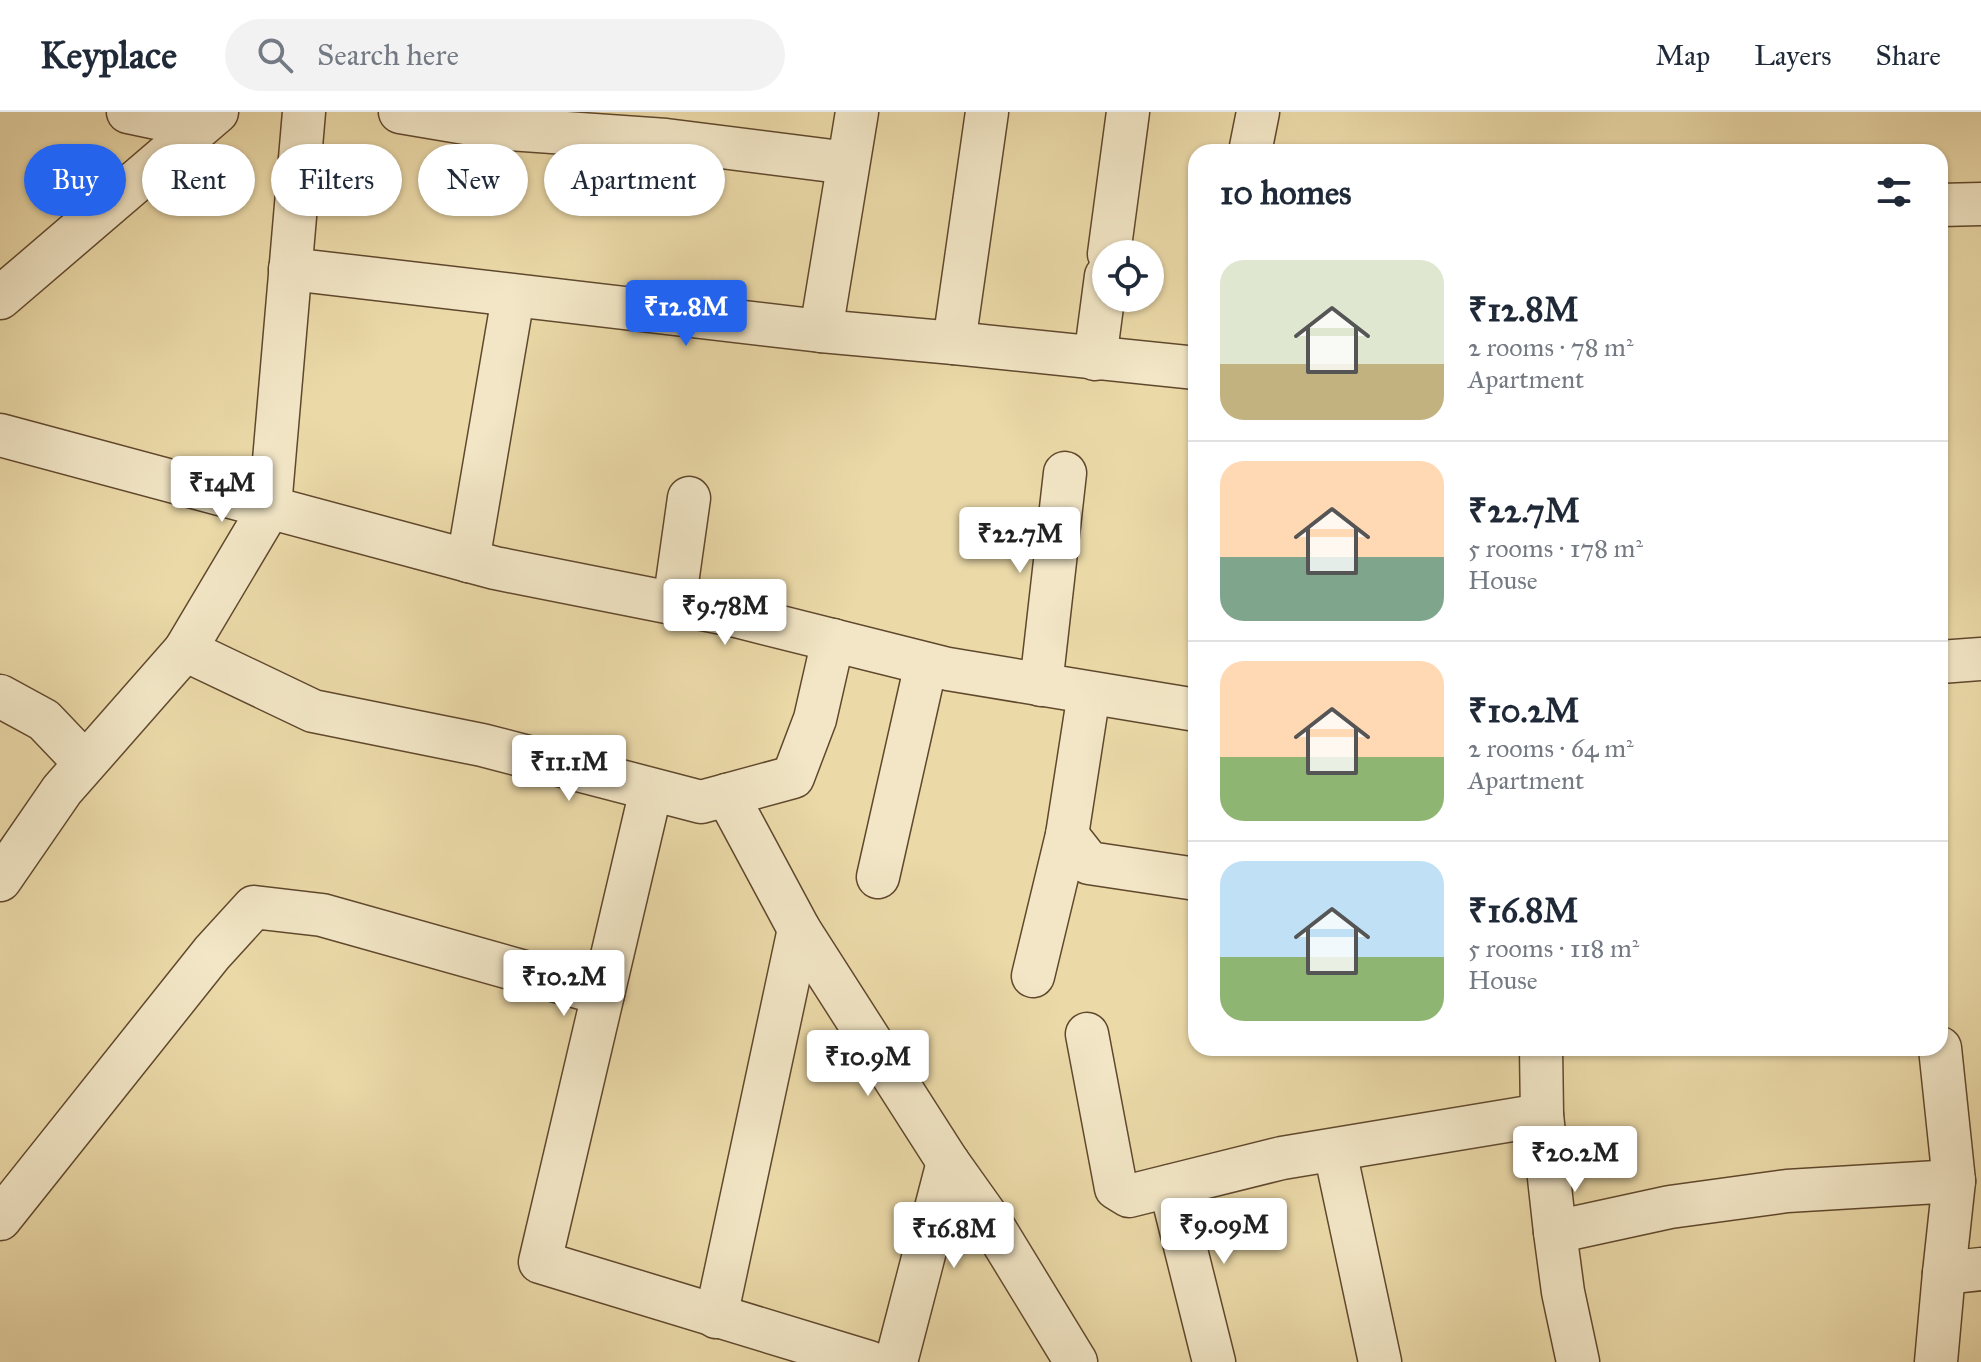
<!DOCTYPE html>
<html lang="en">
<head>
<meta charset="utf-8">
<style>
	:root { --surface:#fff; --page:#f2f2f3; --text:#1f2937; --muted:#747a83; --line:#e0e1e3; --accent:#2563eb }
	body { margin:0; font-family:"IM FELL Great Primer",serif; background:var(--page); color:var(--text); height:100vh; display:flex; flex-direction:column; font-size:30px; white-space:nowrap }
	* { box-sizing:border-box; margin:0 }
	p { font-size:26px; color:var(--muted) }
	.icon { flex:none; width:44px; height:44px; fill:none; stroke:currentColor; stroke-width:2; stroke-linecap:round; stroke-linejoin:round }
	.map { position:relative; flex:1; overflow:hidden }
	.details { position:absolute; left:1188px; top:32px; width:760px; height:912px; display:flex; flex-direction:column; background:var(--surface); border-radius:24px; box-shadow:0 2px 6px #0004 }
	.details>* { flex:none }
	.top-card { position:absolute; left:24px; top:32px; width:760px; height:72px; display:flex; gap:16px }
	.fabs { position:absolute; left:1092px; top:128px; display:grid; gap:16px }
	.fabs a { display:grid; place-items:center; width:72px; height:72px; border-radius:50%; background:var(--surface); box-shadow:0 2px 6px #0004; font-size:40px }
	.price { position:absolute; translate:-50% -68px; padding:0 18px; border-radius:8px; background:#fff; color:#222; font-size:26px; line-height:52px; filter:drop-shadow(0 2px 4px #0008) }
	.price::after { content:''; position:absolute; left:50%; top:48px; width:24px; height:18px; margin-left:-12px; background:inherit; clip-path:polygon(0 0,100% 0,50% 100%) }
	.price.active { background:var(--accent); color:#fff }
	ul { padding:0; list-style:none }
	li { display:flex; align-items:center; gap:24px; height:200px; padding:0 32px }
	li+li { border-top:2px solid var(--line) }
	li span { display:grid; place-items:center; flex:none; width:224px; height:160px; border-radius:24px; color:#555 }
	li>.icon { margin-inline-start:auto }
	span .icon { width:96px; height:96px; fill:#fffc; stroke-width:1 }
	li b { font-size:34px }
	h2 { display:flex; justify-content:space-between; align-items:center; height:96px; padding:0 32px; font-size:34px }
	.chip { padding:0 28px; border-radius:36px; background:var(--surface); box-shadow:0 2px 6px #0004; font-size:28px; line-height:72px }
	.chip.active { background:var(--accent); color:#fff }
	header { display:flex; align-items:center; gap:48px; box-sizing:border-box; height:112px; padding:0 40px; background:var(--surface); border-bottom:2px solid var(--line) }
	header strong { font-size:38px }
	nav { display:flex; gap:44px; margin-inline-start:auto; font-size:28px }
	.search { width:560px; height:72px; background:var(--page); display:flex; align-items:center; gap:20px; box-sizing:border-box; padding:0 28px; border-radius:44px; color:var(--muted); font-size:30px }
	.map>svg:first-child { display:block }
</style>
</head>
<body>
<header>
<strong>Keyplace</strong>
<div class="search"><svg class="icon" aria-label="search" viewBox="0 0 24 24"><circle cx="10" cy="10" r="6"/><path d="M15 15l6 6"/></svg>Search here</div>
<nav><a>Map</a><a>Layers</a><a>Share</a></nav>
</header>
<div class="map">
<svg width="1981" height="1250" viewBox="0 0 1981 1250">
	<rect width="100%" height="100%" fill="#ebd9a8"/>
	<filter id="stains"><feTurbulence type="fractalNoise" baseFrequency=".0025" numOctaves="4"/><feColorMatrix values="0 0 0 0 .2 0 0 0 0 .09 0 0 0 0 .02 0 0 0 .5 -.17"/></filter>
	<radialGradient id="worn" r=".72"><stop offset=".6" stop-color="#630" stop-opacity="0"/><stop offset="1" stop-color="#630" stop-opacity=".3"/></radialGradient>
	<g fill="none" stroke-linecap="round" stroke-linejoin="round">
		<g stroke="#60482d" stroke-width="45">
			<g id="minor">
				<path d="M128,0L199,15"/>
				<path d="M400,0L495,16L666,28L848,51"/>
				<path d="M1250,40L1258,0"/>
				<path d="M1940,93L1981,92"/>
				<path d="M1109,142L1128,0"/>
				<path d="M290,157L821,219L857,0"/>
				<path d="M0,186L217,0"/>
				<path d="M821,219L954,231L987,0"/>
				<path d="M954,231L1196,256"/>
				<path d="M1095,247L1106,164"/>
				<path d="M0,323L495,456L732,503L948,557L1196,598"/>
				<path d="M468,449L513,185"/>
				<path d="M674,492L689,386"/>
				<path d="M185,538L313,599L482,633L701,690L793,665L815,607L833,528"/>
				<path d="M1940,550L1981,547"/>
				<path d="M1041,573L1065,361"/>
				<path d="M0,584L44,608L85,651"/>
				<path d="M651,678L540,1150L869,1250"/>
				<path d="M727,683L799,817L948,1050L990,1109L1076,1250"/>
				<path d="M1067,723L1089,751L1196,767"/>
				<path d="M878,765L926,552"/>
				<path d="M0,768L62,678L185,538L270,395L304,0"/>
				<path d="M1033,864L1067,723L1089,581"/>
				<path d="M1087,922L1116,1076L1129,1084L1282,1046L1542,1003"/>
				<path d="M1541,936L1542,1003L1555,1120"/>
				<path d="M1940,936L1954,1069"/>
				<path d="M1335,1039L1380,1250"/>
				<path d="M1170,1074L1214,1250"/>
				<path d="M0,1107L212,841L254,795L322,803L603,882"/>
				<path d="M716,1205L799,817"/>
				<path d="M896,1250L948,1050"/>
				<path d="M1578,1250L1563,1180L1555,1120L1670,1095L1787,1079L1954,1069L1944,1161L1981,1157"/>
				<path d="M1936,1250L1944,1161"/>
			</g>
		</g>
		<use href="#minor" stroke="#f2e6c6" stroke-width="42"/>
	</g>
	<rect width="100%" height="100%" filter="url(#stains)"/>
	<rect width="100%" height="100%" fill="url(#worn)"/>
</svg>
<div class="fabs">
<a><svg class="icon" aria-label="locate" viewBox="0 0 24 24"><circle cx="12" cy="12" r="6"/><path d="M12 2v4M12 18v4M2 12h4M18 12h4"/></svg></a>
</div>
<b class="price active" style="left:686px;top:236px">₹12.8M</b>
<b class="price" style="left:222px;top:412px">₹14M</b>
<b class="price" style="left:1020px;top:463px">₹22.7M</b>
<b class="price" style="left:725px;top:535px">₹9.78M</b>
<b class="price" style="left:569px;top:691px">₹11.1M</b>
<b class="price" style="left:564px;top:906px">₹10.2M</b>
<b class="price" style="left:868px;top:986px">₹10.9M</b>
<b class="price" style="left:1575px;top:1082px">₹20.2M</b>
<b class="price" style="left:1224px;top:1154px">₹9.09M</b>
<b class="price" style="left:954px;top:1158px">₹16.8M</b>
<div class="top-card">
<a class="chip active">Buy</a>
<a class="chip">Rent</a>
<a class="chip">Filters</a>
<a class="chip">New</a>
<a class="chip">Apartment</a>
</div>
<section class="details">
<h2>10 homes<svg class="icon" aria-label="filters" viewBox="0 0 24 24"><path d="M4 7h16M4 17h16"/><circle cx="9" cy="7" r="2"/><circle cx="15" cy="17" r="2"/></svg></h2>
<ul>
<li><span style="background:linear-gradient(#dfe7d0 65%,#c2b280 0)"><svg class="icon" aria-label="home" viewBox="0 0 24 24"><path d="M3 11l9-7 9 7M6 9v11h12V9"/></svg></span><div><b>₹12.8M</b><p>2 rooms · 78 m²</p><p>Apartment</p></div></li>
<li><span style="background:linear-gradient(#ffd9b3 60%,#7fa58c 0)"><svg class="icon" aria-label="home" viewBox="0 0 24 24"><path d="M3 11l9-7 9 7M6 9v11h12V9"/></svg></span><div><b>₹22.7M</b><p>5 rooms · 178 m²</p><p>House</p></div></li>
<li><span style="background:linear-gradient(#ffd9b3 60%,#8fb573 0)"><svg class="icon" aria-label="home" viewBox="0 0 24 24"><path d="M3 11l9-7 9 7M6 9v11h12V9"/></svg></span><div><b>₹10.2M</b><p>2 rooms · 64 m²</p><p>Apartment</p></div></li>
<li><span style="background:linear-gradient(#bfe0f5 60%,#8fb573 0)"><svg class="icon" aria-label="home" viewBox="0 0 24 24"><path d="M3 11l9-7 9 7M6 9v11h12V9"/></svg></span><div><b>₹16.8M</b><p>5 rooms · 118 m²</p><p>House</p></div></li>
</ul>
</section>
</div>
</body>
</html>
